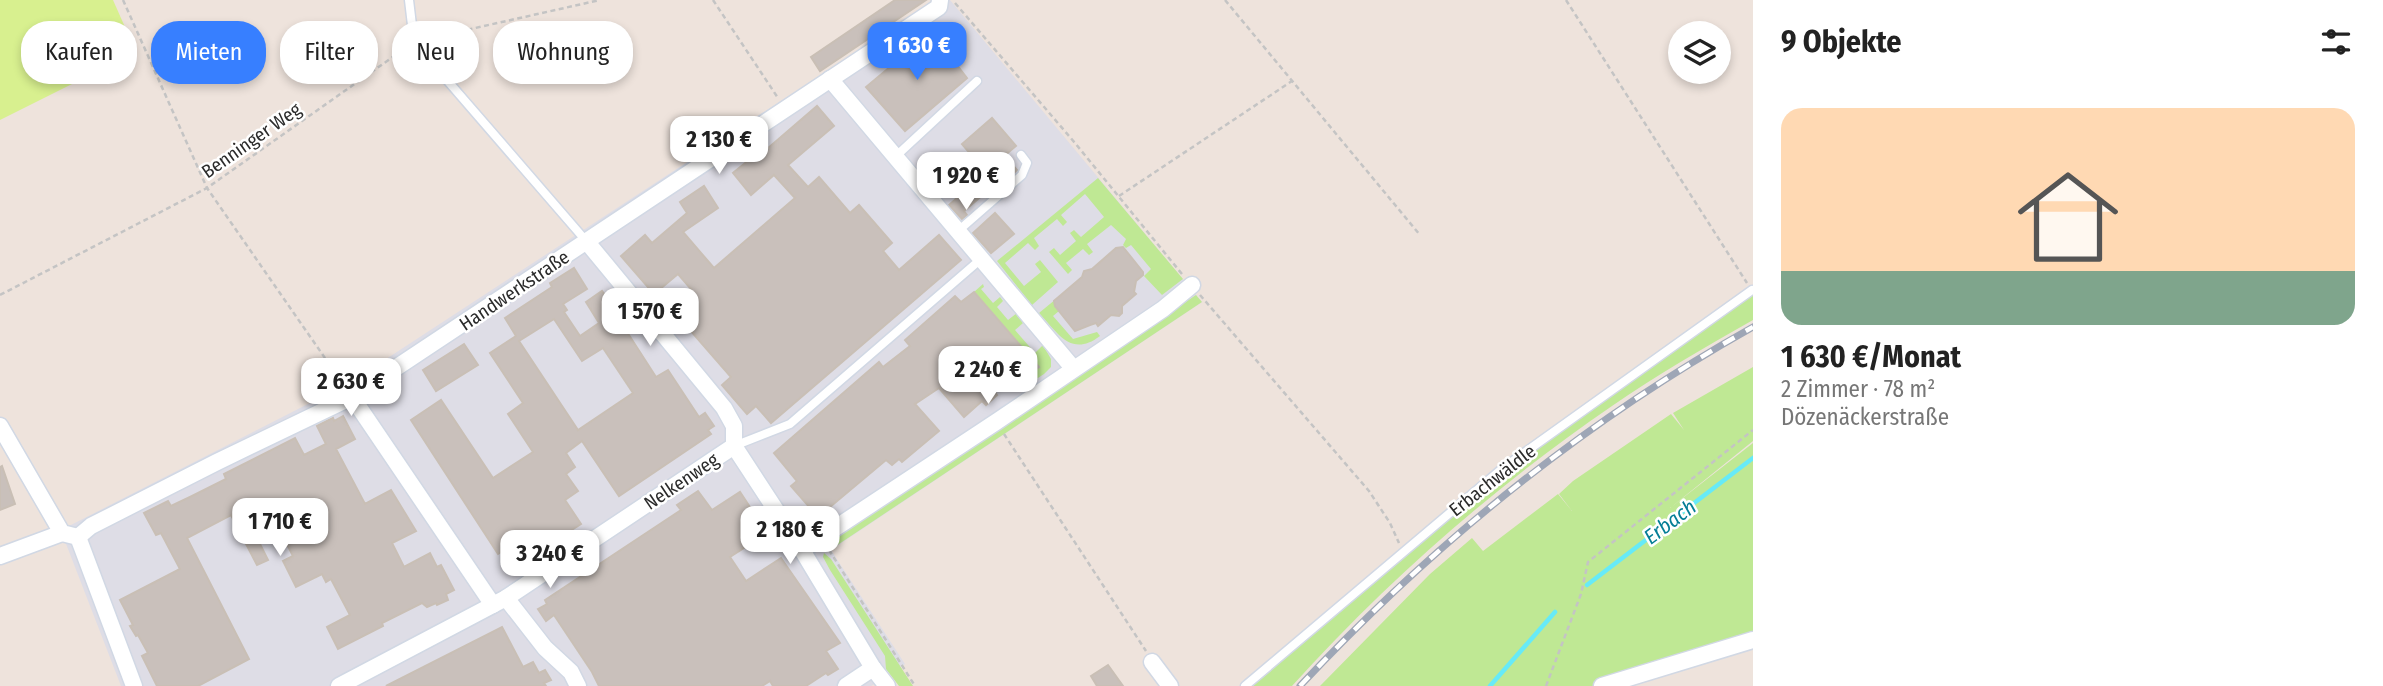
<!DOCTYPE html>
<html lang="de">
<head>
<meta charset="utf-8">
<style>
	:root { --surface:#fff; --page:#f6f6f6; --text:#222; --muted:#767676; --line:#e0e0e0; --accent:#377fff }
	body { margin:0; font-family:"Fira Sans Condensed",sans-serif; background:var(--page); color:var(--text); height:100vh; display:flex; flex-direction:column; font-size:26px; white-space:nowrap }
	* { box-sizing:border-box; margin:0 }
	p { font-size:23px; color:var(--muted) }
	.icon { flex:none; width:38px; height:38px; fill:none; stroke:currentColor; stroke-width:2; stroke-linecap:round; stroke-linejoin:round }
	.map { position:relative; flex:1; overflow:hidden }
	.drawer { display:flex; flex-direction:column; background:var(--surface); width:630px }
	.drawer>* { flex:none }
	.top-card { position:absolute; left:21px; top:21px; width:665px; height:63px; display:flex; gap:14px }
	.fabs { position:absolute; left:1668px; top:21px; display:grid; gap:14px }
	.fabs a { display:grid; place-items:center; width:63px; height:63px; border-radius:50%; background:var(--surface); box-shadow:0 4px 10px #0003; font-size:35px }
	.price { position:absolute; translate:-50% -60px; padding:0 16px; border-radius:14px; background:#fff; color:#222; font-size:23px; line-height:46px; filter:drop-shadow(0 2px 4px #0008) }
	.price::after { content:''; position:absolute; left:50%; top:42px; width:21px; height:16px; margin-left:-10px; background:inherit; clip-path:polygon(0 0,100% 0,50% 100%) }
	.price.active { background:var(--accent); color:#fff }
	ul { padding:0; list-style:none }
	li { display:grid; align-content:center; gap:14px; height:371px; padding:0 28px }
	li+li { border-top:2px solid var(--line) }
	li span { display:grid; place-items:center; height:217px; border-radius:21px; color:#555 }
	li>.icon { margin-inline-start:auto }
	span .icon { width:126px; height:126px; fill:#fffc; stroke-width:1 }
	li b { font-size:30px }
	h2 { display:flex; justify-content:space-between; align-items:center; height:84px; padding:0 28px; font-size:30px }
	.pill { padding:0 24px; border-radius:28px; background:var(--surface); box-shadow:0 4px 10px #0003; font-size:24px; line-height:63px }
	.pill.active { background:var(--accent); color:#fff }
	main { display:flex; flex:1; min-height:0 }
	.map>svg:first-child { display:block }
</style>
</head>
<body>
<main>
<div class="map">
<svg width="1753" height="686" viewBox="0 0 1753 686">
	<rect width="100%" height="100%" fill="#eee3dc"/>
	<path fill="#dedde6" d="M935,0H950L1202,302L831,550L905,664L871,686H121L63,536L67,527L351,382Z"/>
	<g fill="#bfe894">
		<path d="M1098,178L1183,279L1162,295L1144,276L1151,269L1131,245L1126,248L1123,245L1126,239L1111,225L1087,244L1093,252L1089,255L1083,249L1066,263L1072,270L1068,274L1049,252L1054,248L1060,255L1076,241L1070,233L1074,230L1081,237L1104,217L1085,194L1061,215L1067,222L1063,226L1057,219L1034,238L1039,246L1035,250L1028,243L1005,263L1024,286L1041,272L1035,264L1040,260L1058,282L1032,305L997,261Z"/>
		<path d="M983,284L984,287L981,289L993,303L1000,297L1003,301L997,307L1008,320L1017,313L1023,323L1015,330L1035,353L1043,345L1051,359V367L1044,374L1018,391L1010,383L1001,390L998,387L1012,376L1018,381L1038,367L974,292Z"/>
		<path d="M1753,293V320C1705,347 1657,375 1612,406C1495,486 1387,581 1292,686H1250L1505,470Z"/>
		<path d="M1196,295L1202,302L830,550L828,546L832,540Z"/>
		<path d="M1056,299L1054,305L1059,311L1053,316L1073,339L1097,332L1100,336C1071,358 1058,333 1039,313Z"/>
		<path d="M1753,367V441L1670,508L1753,443V640L1602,686H1320L1430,574L1472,538L1483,551L1558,494L1572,511L1559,494L1573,481L1671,414L1684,430L1673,413Z"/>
		<path d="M824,553L831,559L913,686H899L886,669L885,656L830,570L823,557Z"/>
	</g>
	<path fill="#d8f08f" d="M0,0H113L136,52L0,120Z"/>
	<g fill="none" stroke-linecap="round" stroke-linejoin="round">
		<g stroke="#67eaf7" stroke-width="4.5">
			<path d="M1587,585L1753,458"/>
			<path d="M1490,686L1555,612"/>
		</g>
	</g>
	<g fill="#c9c0bb" stroke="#c9bfb5" stroke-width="2" fill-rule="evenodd">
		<path d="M895,0H926L820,71L811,57Z"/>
		<path d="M933,34L967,78L905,131L866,87L915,46L913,44L920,38Z"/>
		<path d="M817,106L834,126L788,165L808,187L819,177L850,213L859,205L892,243L883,251L899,270L939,235L961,260L771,423L756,406L747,414L722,385L731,377L670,307L691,289L678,274L654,294L621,256L645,235L652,243L687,213L680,202L704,186L718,208L683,232L714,268L795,198L774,175L751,195L733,173L765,147L767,149Z"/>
		<path d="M992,118L1016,146L1004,156L1017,170L987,197L984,194L964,211L967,215L962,219L949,205L986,172L962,144Z"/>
		<path d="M995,213L1014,234L991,253L973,233Z"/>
		<path d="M1123,247L1143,272V275L1136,281L1134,292L1136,294L1122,306V313L1119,316L1111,315L1098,326L1096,323L1090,325L1075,331L1055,306L1054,301L1082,277L1084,271L1092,269L1116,248Z"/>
		<path d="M574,268L587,289L563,304L567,310L564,312L580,336L599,323L586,302L602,291L630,330L627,332L656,377L668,370L699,417L705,413L714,426L708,430L711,434L619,496L582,441L566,453L575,467L566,474L578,491L565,500L581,524L514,567L503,551L498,554L411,420L441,400L493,478L533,452L508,414L523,403L490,353L516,336L505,318L552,287L550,283ZM554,319L582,361L603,348L633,393L578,430L519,341Z"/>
		<path d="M974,292L1039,367L1017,381L1012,376L994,391L997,395L986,405L982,401L964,417L939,388L915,404L939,431L902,462L899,459L892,465L886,460L818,517L791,486L797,481L774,453L879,362L883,367L910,346L905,340L955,296L961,302Z"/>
		<path d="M464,344L478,365L436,391L423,370Z"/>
		<path d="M343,416L355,439L336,449L365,504L391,490L416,531L392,543L404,567L430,553L437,567L441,565L454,590L446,594L448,600L437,605L436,603L427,607L422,603L382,623L383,626L338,649L327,627L350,615L331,579L326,582L322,574L296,587L283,561L293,556L265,501L244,512L268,560L257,565L231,515L187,538L249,659L198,686H157L142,656L148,653L138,635L136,636L130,626L133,625L120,600L180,569L161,533L156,535L144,513L168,501L171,506L190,497L226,479L224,474L295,438L304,455L326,444L317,426L333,418L334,421Z"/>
		<path d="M2,466L15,504L0,510V467Z"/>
		<path d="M698,491L712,510L740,492L767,533L730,557L746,581L781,558L840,643L826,651L838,669L828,675L826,673L806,686H773L770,681L762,686H599L592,672L554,615L546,621L538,609L547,604L545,600L681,510L677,505Z"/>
		<path d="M502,627L523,667L533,662L539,673L545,670L551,680L544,683L546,686H386Z"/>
		<path d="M1108,665L1123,686H1097L1091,676Z"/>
	</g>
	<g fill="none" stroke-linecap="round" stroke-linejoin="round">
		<g stroke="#d1d8e4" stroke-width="11">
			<g id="service">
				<path d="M409,0L414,42L587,242"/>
				<path d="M895,157L977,81"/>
				<path d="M958,231L1022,175L1027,163L1021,155"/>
				<path d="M734,446L790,424L981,259"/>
				<path d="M1245,686L1503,468L1752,290"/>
			</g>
		</g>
		<g stroke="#d1d8e4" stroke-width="19">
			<g id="minor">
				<path d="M830,79L1073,368"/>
				<path d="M587,242L724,408L734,426V446L802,550L873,668L887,686"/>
				<path d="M352,397L493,605"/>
				<path d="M0,426L62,533L78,537"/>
				<path d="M78,537L91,526L217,462L352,397L939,7L940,0"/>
				<path d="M78,537L134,686"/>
				<path d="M802,550L996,422L1163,309L1192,285"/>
				<path d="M0,556L62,533"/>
				<path d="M506,598L545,648L571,672L578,686"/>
				<path d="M1152,662L1170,686"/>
				<path d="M339,686L506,598L734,446"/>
				<path d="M846,686L873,668"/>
				<path d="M1602,686L1753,640"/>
			</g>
		</g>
		<g stroke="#c4c4c4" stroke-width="2.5" stroke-dasharray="5 3.5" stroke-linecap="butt">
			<path d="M123,0L207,188L343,384"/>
			<path d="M713,0L778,98"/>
			<path d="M1225,0L1420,235"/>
			<path d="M1566,0L1747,283"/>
			<path d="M955,3L1075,143L1182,274"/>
			<path d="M426,39L600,0"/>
			<path d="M1119,196L1292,81"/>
			<path d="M0,295L207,188L407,47"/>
			<path d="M1200,295L1369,491L1390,523L1399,543"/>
			<path d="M1004,434L1146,651"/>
			<path d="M829,550L915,686"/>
			<path d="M1546,686L1581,594L1588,562L1753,430"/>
		</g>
		<use href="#service" stroke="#fff" stroke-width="8"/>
		<use href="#minor" stroke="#fff" stroke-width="16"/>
		<g stroke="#9ea6b6" stroke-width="7">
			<path id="rail" d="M1300,686C1433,544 1583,422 1753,327"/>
		</g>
		<use href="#rail" stroke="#fff" stroke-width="4.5" stroke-dasharray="13" stroke-linecap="butt"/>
	</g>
	<g text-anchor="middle" stroke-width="5" stroke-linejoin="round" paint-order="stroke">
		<g font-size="19" fill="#2b2b2b" stroke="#fff">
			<text transform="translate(251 140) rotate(-35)" y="7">Benninger Weg</text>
			<text transform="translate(514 290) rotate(-34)" y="7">Handwerkstraße</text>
			<text transform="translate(1492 480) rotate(-38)" y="7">Erbachwäldle</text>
			<text transform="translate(681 481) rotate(-34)" y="7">Nelkenweg</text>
		</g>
		<g font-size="21" font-style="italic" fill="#057e96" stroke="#fff">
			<text transform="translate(1670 522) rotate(-37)" y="7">Erbach</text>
		</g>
	</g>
</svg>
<div class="fabs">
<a><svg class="icon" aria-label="layers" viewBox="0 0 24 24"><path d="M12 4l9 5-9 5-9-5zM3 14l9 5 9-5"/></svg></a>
</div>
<b class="price active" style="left:917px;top:82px">1 630 €</b>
<b class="price" style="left:719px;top:176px">2 130 €</b>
<b class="price" style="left:966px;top:212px">1 920 €</b>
<b class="price" style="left:650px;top:348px">1 570 €</b>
<b class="price" style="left:988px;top:406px">2 240 €</b>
<b class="price" style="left:351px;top:418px">2 630 €</b>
<b class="price" style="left:280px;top:558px">1 710 €</b>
<b class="price" style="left:790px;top:566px">2 180 €</b>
<b class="price" style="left:550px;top:590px">3 240 €</b>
<div class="top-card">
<a class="pill">Kaufen</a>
<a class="pill active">Mieten</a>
<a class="pill">Filter</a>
<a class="pill">Neu</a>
<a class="pill">Wohnung</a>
</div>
</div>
<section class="drawer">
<h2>9 Objekte<svg class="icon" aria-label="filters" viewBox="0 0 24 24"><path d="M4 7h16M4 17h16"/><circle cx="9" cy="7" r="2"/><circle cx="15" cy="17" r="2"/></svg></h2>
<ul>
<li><span style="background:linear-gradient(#ffd9b3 75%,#7fa58c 0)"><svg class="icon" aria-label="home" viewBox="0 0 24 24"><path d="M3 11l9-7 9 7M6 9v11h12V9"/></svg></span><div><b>1 630 €/Monat</b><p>2 Zimmer · 78 m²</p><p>Dözenäckerstraße</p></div></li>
</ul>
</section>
</main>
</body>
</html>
